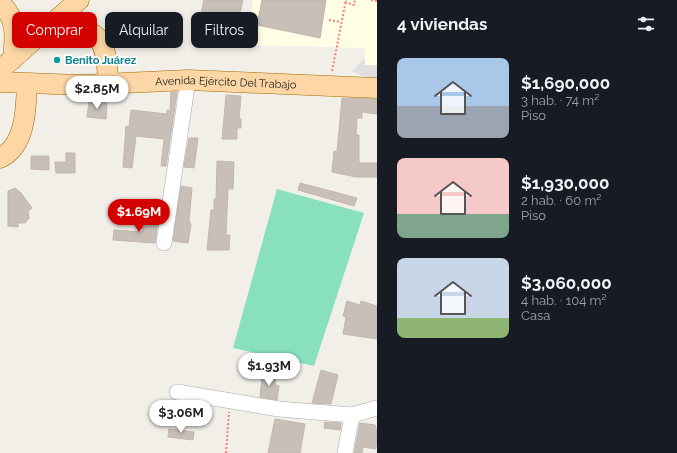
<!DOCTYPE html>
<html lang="es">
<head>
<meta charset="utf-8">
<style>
	:root { --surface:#171b24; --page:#20242c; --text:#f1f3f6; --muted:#9ea1a6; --accent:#d40000 }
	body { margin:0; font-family:Raleway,sans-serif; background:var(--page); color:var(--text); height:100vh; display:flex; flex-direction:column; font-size:15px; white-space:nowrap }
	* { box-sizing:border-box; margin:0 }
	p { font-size:13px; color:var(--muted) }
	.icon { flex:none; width:22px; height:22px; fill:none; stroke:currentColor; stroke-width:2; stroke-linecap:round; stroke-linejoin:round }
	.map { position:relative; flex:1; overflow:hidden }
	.panel { display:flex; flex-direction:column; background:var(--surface); width:300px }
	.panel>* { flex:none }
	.top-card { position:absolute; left:12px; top:12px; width:305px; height:36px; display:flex; gap:8px }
	.price { position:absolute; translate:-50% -34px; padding:0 9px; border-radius:14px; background:#fff; color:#222; font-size:13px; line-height:26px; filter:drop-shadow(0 1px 2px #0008) }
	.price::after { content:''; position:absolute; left:50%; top:24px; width:12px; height:9px; margin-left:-6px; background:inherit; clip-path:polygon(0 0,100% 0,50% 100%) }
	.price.current { background:var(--accent); color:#fff }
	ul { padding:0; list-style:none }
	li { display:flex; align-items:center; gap:12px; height:100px; padding:0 20px }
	li span { display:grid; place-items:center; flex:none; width:112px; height:80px; border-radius:8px; color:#555 }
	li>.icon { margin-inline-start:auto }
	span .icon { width:48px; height:48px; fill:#fffc; stroke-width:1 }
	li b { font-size:17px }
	h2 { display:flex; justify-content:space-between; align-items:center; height:48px; padding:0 20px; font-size:17px }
	.pill { padding:0 14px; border-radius:8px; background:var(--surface); box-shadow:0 2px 6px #0003; font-size:14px; line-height:36px }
	.pill.current { background:var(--accent); color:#fff }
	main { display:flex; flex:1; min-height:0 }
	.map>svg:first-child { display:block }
</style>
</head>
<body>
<main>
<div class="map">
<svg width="377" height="453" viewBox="0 0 377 453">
	<rect width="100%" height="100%" fill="#f2efe9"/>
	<path fill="#e0dfdf" d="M377,46V83L352,71Z"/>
	<path fill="#ffffe5" d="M253,0H377V65H365V48L247,45Z"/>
	<path fill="#88e0be" d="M277,189L364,213L314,366L233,348Z"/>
	<g fill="#c7bfb8" stroke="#c4b6ab">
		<path d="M204,0H243L235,36L198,28Z"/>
		<path d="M262,0H326L320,38L257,25Z"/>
		<path d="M171,92H177L166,166H161L164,139L136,136L132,168L123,167L126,126L129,127L131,110L167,114V110L170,111Z"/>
		<path d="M226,95L241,96L239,119H241V128H237V139H222Z"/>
		<path d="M342,98L377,99V114L362,112V118H357L356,135H359V163H377V177H356L332,172L334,151L337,152Z"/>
		<path d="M89,101L107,103L106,119L87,117Z"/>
		<path d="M189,138H198L194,168L184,167Z"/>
		<path d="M66,153H75V173H56L55,162H66Z"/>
		<path d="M31,156H49V170L31,169Z"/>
		<path d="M217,161L234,162L233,189H228L226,235H230L229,250H207L211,210H214V199H216Z"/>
		<path d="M300,183L357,198L354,206L298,190Z"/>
		<path d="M181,186L192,188L189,220L191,225L188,243L173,241Z"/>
		<path d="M15,188L21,193L32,208L28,211L29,218L25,223H18V227L8,226V191Z"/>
		<path d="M143,219H158L155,243L113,240L114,230L142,232Z"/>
		<path d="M347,301L360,305L361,301L377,306V339L343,334L346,317L343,316Z"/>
		<path d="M321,370L338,375L331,404L312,403Z"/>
		<path d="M271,372L276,377L275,385L279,386L277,400L260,397L262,377Z"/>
		<path d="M275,419L305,424L300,453H268Z"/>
		<path d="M325,422L341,423L340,430L324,428Z"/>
		<path d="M360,423L375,425L377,431L376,449L363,447L362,453H354Z"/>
		<path d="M169,429L194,432L193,440L168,437Z"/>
	</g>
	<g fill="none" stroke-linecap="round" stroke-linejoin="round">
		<g stroke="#a9a9a9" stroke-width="16">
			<g id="minor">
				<path d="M164,243L188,80"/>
				<path d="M177,392L279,409L352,415L377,408"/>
				<path d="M345,453L352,415"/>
			</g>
		</g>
		<g stroke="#a06b00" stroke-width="21">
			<g id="major">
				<path d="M0,4C18,17 15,39 13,59"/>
				<path d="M51,26C99,27 107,36 108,84"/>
				<path d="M0,70L79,0"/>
				<path id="s1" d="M0,82L81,85L188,80L377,88"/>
				<path d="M0,158C26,146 26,108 27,84"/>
			</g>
		</g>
		<g stroke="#fa8072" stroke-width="2" stroke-dasharray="2 2" stroke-linecap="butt">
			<path d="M371,0L377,1"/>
			<path d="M345,2L354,5L355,0"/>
			<path d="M329,20L341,22"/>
			<path d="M332,71L346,0"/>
			<path d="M226,453L229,412"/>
		</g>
		<use href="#minor" stroke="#fff" stroke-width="15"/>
		<use href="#major" stroke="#fcd6a4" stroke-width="20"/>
	</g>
	<circle fill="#0f9aa8" stroke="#fff" stroke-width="1.5" cx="57" cy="60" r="4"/>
	<g text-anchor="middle" stroke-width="3.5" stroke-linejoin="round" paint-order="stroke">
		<g font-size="11" font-weight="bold" fill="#0d838f" stroke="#fff" text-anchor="start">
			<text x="65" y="64">Benito Juárez</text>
		</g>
		<g font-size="11" fill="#222" stroke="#fff">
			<text dy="4" stroke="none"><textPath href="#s1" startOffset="226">Avenida Ejército Del Trabajo</textPath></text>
		</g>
	</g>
</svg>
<b class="price" style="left:97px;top:110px">$2.85M</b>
<b class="price current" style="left:139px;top:233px">$1.69M</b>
<b class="price" style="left:269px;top:387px">$1.93M</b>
<b class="price" style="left:181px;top:434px">$3.06M</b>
<div class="top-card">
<a class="pill current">Comprar</a>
<a class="pill">Alquilar</a>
<a class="pill">Filtros</a>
</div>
</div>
<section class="panel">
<h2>4 viviendas<svg class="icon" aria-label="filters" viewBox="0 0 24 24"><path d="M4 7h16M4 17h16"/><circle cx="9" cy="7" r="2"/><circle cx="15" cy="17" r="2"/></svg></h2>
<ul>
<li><span style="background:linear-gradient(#a9c7e8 60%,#9aa5b1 0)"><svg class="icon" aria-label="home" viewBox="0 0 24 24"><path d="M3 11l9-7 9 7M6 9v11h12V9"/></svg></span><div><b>$1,690,000</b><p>3 hab. · 74 m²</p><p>Piso</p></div></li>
<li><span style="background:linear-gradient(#f6c9c9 70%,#7fa58c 0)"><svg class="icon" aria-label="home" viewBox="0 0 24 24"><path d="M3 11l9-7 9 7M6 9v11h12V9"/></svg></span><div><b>$1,930,000</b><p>2 hab. · 60 m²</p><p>Piso</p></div></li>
<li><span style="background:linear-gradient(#c9d6e8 75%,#8fb573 0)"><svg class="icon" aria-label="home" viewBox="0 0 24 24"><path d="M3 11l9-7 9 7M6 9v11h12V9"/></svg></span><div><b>$3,060,000</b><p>4 hab. · 104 m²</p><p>Casa</p></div></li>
</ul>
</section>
</main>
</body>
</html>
